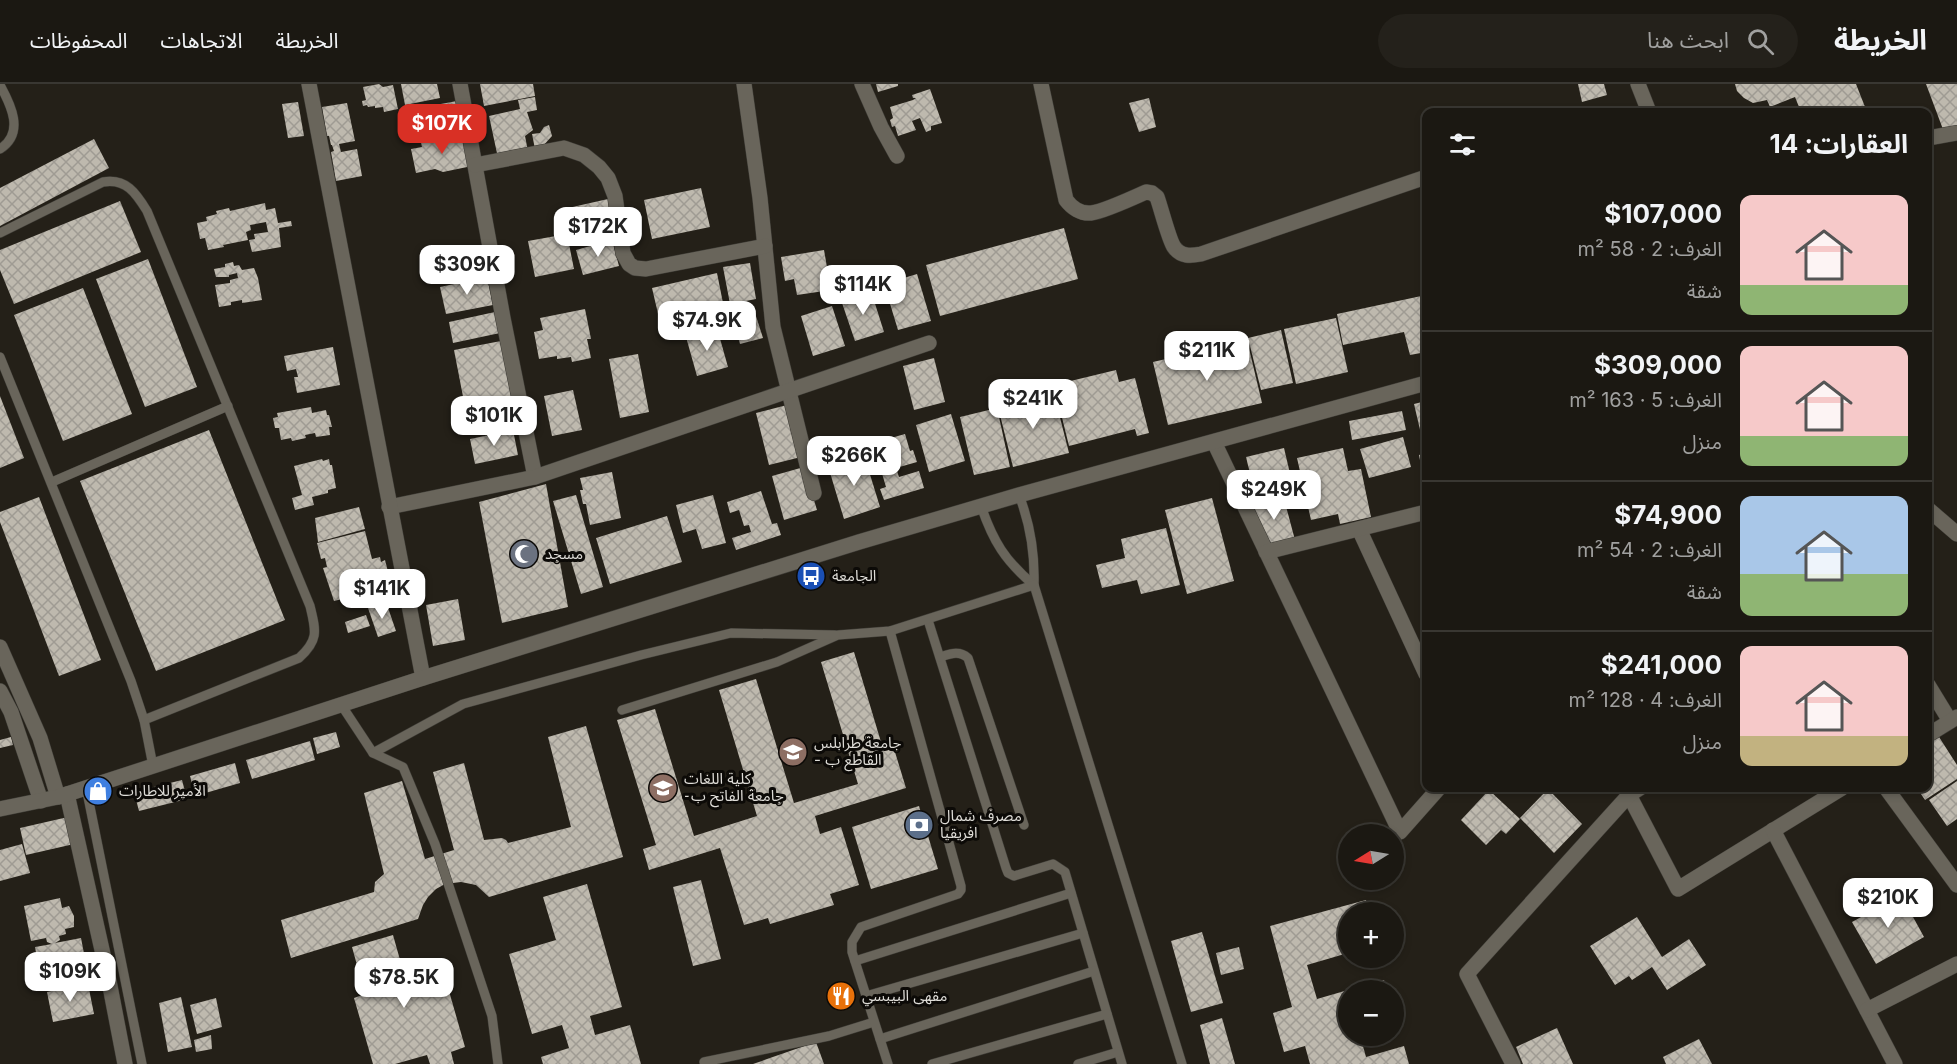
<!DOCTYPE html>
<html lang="ar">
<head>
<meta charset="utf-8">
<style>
	:root { --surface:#1b1812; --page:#24211b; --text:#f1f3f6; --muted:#a0a09f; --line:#393732; --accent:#d93025 }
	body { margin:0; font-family:Inter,"Noto Sans Arabic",sans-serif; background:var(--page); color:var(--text); direction:rtl; height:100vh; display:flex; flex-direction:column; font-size:22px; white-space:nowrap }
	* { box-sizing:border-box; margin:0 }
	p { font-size:20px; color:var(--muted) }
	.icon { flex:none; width:33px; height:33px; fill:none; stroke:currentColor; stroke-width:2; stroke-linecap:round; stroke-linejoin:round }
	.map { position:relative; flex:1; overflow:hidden; direction:ltr }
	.drawer { position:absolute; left:1422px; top:24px; width:510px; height:684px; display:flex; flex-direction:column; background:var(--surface); border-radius:12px; box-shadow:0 3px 9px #0003,0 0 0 2px var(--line); direction:rtl }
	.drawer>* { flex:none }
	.needle { width:39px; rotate:259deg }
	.fabs { position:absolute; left:1338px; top:740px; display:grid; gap:12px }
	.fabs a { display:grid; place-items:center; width:66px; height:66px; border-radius:50%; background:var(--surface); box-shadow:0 3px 9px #0003,0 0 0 2px var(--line); font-size:30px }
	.price { position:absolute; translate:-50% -51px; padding:0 14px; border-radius:12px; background:#fff; color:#222; font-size:20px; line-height:39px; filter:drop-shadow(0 2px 3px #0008) }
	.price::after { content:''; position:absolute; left:50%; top:36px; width:18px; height:14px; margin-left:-9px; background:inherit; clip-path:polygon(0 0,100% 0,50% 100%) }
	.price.selected { background:var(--accent); color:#fff }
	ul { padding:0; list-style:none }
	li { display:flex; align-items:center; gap:18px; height:150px; padding:0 24px }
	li+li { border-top:2px solid var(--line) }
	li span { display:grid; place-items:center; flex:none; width:168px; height:120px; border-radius:12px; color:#555 }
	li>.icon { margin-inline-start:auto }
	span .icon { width:72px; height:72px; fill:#fffc; stroke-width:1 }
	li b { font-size:26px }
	h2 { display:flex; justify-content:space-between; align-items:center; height:72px; padding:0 24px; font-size:26px }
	header { display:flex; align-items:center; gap:36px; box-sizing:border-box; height:84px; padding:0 30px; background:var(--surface); border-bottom:2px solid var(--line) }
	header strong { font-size:28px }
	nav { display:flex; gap:33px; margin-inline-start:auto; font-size:21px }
	.search { width:420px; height:54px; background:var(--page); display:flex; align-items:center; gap:15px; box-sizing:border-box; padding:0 21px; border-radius:33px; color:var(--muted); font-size:22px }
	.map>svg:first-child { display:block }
</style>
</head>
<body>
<header>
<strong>الخريطة</strong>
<div class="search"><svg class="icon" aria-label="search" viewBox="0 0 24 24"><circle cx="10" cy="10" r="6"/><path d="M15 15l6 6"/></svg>ابحث هنا</div>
<nav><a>الخريطة</a><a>الاتجاهات</a><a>المحفوظات</a></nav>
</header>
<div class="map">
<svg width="1957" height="980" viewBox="0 0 1957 980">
	<defs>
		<pattern id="building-cross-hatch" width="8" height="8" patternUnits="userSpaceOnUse" patternTransform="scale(1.5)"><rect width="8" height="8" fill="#beb9ae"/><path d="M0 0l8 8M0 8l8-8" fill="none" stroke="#9f9b93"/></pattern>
	</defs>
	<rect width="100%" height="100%" fill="#242018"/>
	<g fill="url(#building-cross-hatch)">
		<path d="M379,0L383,3L393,1L398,25L384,28L383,23L375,24V22L368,23L367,21L363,22L362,17L366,16L363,3Z"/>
		<path d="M401,0H437L440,14L405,21Z"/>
		<path d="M480,0H533L535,12L484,22Z"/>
		<path d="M876,0H898V2L878,8Z"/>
		<path d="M1578,0H1604L1607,11L1582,18Z"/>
		<path d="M1735,0H1856L1867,28H1801L1795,13L1770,23L1767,16L1753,19L1744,14L1737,7Z"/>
		<path d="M1926,0H1957V43L1944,48Z"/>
		<path d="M930,5L942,39L931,42V46L926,48L920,34L912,37L916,46L898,52L895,42L892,43L890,36L893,34L890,23L913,16L916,14H913L912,11Z"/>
		<path d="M535,13L537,26L527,28L533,46L525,52L528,67L498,74L489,32L520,25L518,16Z"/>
		<path d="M1149,14L1156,43L1139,48L1129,19Z"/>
		<path d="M457,17L463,46L408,57L405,41H408L407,37L410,33L417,32L419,24Z"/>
		<path d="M298,18L304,52L288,54L282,20Z"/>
		<path d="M347,19L355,57L339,60L341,68L357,65L362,92L336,97L331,68L334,67L332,61H331L329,52H327L322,23Z"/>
		<path d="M549,41L552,52L542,63L535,65L532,50L540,49L544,43Z"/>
		<path d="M465,50L472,82L443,88L435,85L416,89L411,65L422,63L421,59Z"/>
		<path d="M94,55L109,84L0,142V104Z"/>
		<path d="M701,104L710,143L652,155L644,116Z"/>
		<path d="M608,115L609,123L602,125L606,144L596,146L598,154L581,158L577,141L572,142L568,124Z"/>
		<path d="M120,117L141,168L14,220L0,186V166Z"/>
		<path d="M265,119L266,126L275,124L278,139L291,137L292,142L279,144L281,163L252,168L249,156L255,155L254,150L268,148L266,138L250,141L251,146L246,148L248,156L223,161L224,163L208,166L205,154L200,155L197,139L207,137L206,133L217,130L216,127L229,124L230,127Z"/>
		<path d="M1064,144L1078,195L940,232L926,181Z"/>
		<path d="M567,150L574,185L535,193L528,157Z"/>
		<path d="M612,156L619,182L583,191L576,166Z"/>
		<path d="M824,166L831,206L797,211L794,195L785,197L781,173Z"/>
		<path d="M148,175L197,303L145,323L96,195Z"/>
		<path d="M233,178L234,182L239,181L242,186L254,184L258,194L262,216L242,219V216L231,218V221L219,223L215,201L230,199V196L238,194L237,189L229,191V193H216L214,185L225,183V180Z"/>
		<path d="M750,179L756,215L730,220L723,183Z"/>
		<path d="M717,189L723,219L659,234L652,204Z"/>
		<path d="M917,190L931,237L898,246L884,200Z"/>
		<path d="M487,193L493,221L446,230L440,203Z"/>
		<path d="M83,204L132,330L63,357L14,231Z"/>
		<path d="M871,207L884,248L855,257L841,216Z"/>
		<path d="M1426,211V268L1410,271L1404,248L1343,261L1337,230Z"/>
		<path d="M832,222L845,262L813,272L801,232Z"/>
		<path d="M585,225L591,255H587L591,274L572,278L571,273L557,275V272L539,275L534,248L543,246L540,234Z"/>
		<path d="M495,228L500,249L453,259L449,238Z"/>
		<path d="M755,229L763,254L740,260L733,236Z"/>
		<path d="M1336,234L1348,288L1296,300L1284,245Z"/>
		<path d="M717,244L728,283L697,292L686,253Z"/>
		<path d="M1281,246L1293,299L1261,306L1248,254Z"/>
		<path d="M1247,256L1262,319L1168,341L1153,278Z"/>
		<path d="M501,257L512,314L465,323L454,266Z"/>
		<path d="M333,263L340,301L297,309L294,293H298L296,285L287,287L284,272Z"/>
		<path d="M638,270L649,328L620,334L609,275Z"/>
		<path d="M934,274L945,318L914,326L903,282Z"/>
		<path d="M1116,286L1119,298L1135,294L1149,349L1137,352L1135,345L1069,362L1054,301Z"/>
		<path d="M573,306L582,346L552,352L544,312Z"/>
		<path d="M1054,310L1069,369L1013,383L998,323Z"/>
		<path d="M0,312L24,374L0,384Z"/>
		<path d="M1426,317V348L1421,350L1414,320Z"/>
		<path d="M787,321L801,373L769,381L756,329Z"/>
		<path d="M311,323L312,329L326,326L327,331H329L332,343H329L330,351L316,353L315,349L305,351L306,354L292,357L291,354L281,356L279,344H275L273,334L278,333L277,329Z"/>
		<path d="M997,324L1010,383L974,391L960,333Z"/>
		<path d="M1402,327L1406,346L1352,356L1349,337Z"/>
		<path d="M951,330L965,377L929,388L916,341Z"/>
		<path d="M209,346L285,536L156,587L80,397Z"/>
		<path d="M513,346L518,371L475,380L470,355Z"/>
		<path d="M905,350L910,367L913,366L917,378L896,384L899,393L919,387L924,404L884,416L880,405L886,403L873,359Z"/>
		<path d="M1403,353L1411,383L1369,394L1360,365Z"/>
		<path d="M1284,364L1292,398L1254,406L1246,373Z"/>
		<path d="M1343,364L1348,387L1361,385L1371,433L1340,440L1338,430L1311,436L1297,374Z"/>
		<path d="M1426,369V402H1425L1419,371Z"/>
		<path d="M864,371L880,423L844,435L828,382Z"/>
		<path d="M322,375L323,377L329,375L330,381H332L336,404L328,406V409L312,413L314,421L295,426L292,414L302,411L294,382Z"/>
		<path d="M804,383L817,426L784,436L772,392Z"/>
		<path d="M612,388L621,434L590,441L586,420H583L580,406H583L580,394Z"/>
		<path d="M546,400L568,523L502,539L479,418Z"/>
		<path d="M761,407L772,440L777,439L781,451L736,466L732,454L751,448L749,441L744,442L739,426L730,429L727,418Z"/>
		<path d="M576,411L603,503L581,510L553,417Z"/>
		<path d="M713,411L726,459L702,465L696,445L683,449L676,421Z"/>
		<path d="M1283,411L1295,456L1265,464L1253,419Z"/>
		<path d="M39,413L101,576L59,592L0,438V428Z"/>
		<path d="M1212,414L1234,497L1187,510L1165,426Z"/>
		<path d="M359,423L365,445L318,458L315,434Z"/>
		<path d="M667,432L682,478L610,500L596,454Z"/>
		<path d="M1166,444L1180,501L1141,510L1137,496L1102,504L1096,481L1125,474L1121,455Z"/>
		<path d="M365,447L372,475L380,473L381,478L385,476L392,503L334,517L323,484L327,483L325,474L321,475L317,459Z"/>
		<path d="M458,515L465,556L433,562L426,521Z"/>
		<path d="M386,518L396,547L378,553L368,524Z"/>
		<path d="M366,531L370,542L348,549L345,538Z"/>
		<path d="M854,568L881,658L891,655L906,704L815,732L820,750L841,743L859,801L830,810L834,821L770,840L768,834L744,841L720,764L649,786L643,765L656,761L617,636L655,625L694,752L757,732L719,606L756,595L794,719L858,700L821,578Z"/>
		<path d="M586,642L623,773L489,813L476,801L461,798L445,800L436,805L428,813L423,821L418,835L291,874L281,836L374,808L375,798L384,790L364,709L402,697L425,775L454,766L433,688L464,679L484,756L502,754L506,756L508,759L571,743L548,653Z"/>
		<path d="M1932,642L1957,681V695L1925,716L1917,704H1928V645Z"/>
		<path d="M336,648L340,663L317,670L313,654Z"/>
		<path d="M11,653L13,661L0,664V656Z"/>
		<path d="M310,657L315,676L252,695L246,676Z"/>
		<path d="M235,679L240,699L195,712L190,692Z"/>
		<path d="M182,696L187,715L139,727L134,708Z"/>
		<path d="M1957,697V735L1947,742L1929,716Z"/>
		<path d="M1548,705L1582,740L1554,769L1520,734Z"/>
		<path d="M1489,706L1520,735L1506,750L1501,746L1486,761L1461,736Z"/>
		<path d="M919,722L938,785L871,805L852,743Z"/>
		<path d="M68,733L74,760L26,771L20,744Z"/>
		<path d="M22,760L30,789L0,797V766Z"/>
		<path d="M701,796L721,875L693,882L673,803Z"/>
		<path d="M587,800L622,923L590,932L595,951L630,941L641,980H543L541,973L569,964L562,941L532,950L509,870L556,856L543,813Z"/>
		<path d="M1901,811L1924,853L1876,880L1852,838Z"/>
		<path d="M60,814L62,824L69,822L74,832V843L65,845L66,850L59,852L60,856L55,859L81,854L87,885L64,889L61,875L58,876L60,886L43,889L41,879L38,880L35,863L52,860L47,858L46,854L31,857L24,822Z"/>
		<path d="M1366,816L1369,828H1348V869L1307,881L1317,915L1348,906V951H1360L1366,973L1404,962L1409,980H1310L1305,962L1284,968L1273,929L1292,923L1270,842Z"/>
		<path d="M1637,833L1662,873L1689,855L1706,881L1667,906L1652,883L1632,896L1629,892L1615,901L1590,862Z"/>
		<path d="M1202,848L1223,919L1191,928L1171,857Z"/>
		<path d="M393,851L406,897L443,886L465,963L451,968L454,980H430L427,971L395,980H373L354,914L365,910L352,863Z"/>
		<path d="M1239,863L1244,885L1221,891L1216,869Z"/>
		<path d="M1384,896L1387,906H1351V905Z"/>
		<path d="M88,900L94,930L53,938L47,908Z"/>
		<path d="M181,913L192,963L168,968L159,919Z"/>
		<path d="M216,914L222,943L197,950L190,921Z"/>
		<path d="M1222,934L1235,980H1210L1200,941Z"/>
		<path d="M1557,944L1573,980H1523L1516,963Z"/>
		<path d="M211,951L212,965L196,968L194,956Z"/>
		<path d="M1699,955L1712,980H1666L1663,973Z"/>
		<path d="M816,958L824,980H753Z"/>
	</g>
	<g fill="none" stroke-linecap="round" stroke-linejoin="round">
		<g stroke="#3f3d37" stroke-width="10">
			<g id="lane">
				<path d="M0,1C11,21 25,49 0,65"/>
				<path d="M0,149L103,98C126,94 136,109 147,127L310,522C316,547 319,556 299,574L144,636"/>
				<path d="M0,273L131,597L144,636L153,682"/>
				<path d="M52,398L228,322"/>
				<path d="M1019,411C1031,442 1035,469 1034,501"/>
				<path d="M981,422C993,457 1005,477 1034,501"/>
				<path d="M928,536L1006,784L1008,789L1014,792L1053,780L1065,788L1122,980"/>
				<path d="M940,573C950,570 959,566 968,574L1024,741"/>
				<path d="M342,622L373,669L403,683L435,760L492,932L498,980"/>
				<path d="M622,626L777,578L838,551L890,547L1034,501L1182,980"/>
				<path d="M373,669L463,620L641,571L731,549L835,551"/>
				<path d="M86,703L142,980"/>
				<path d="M855,877L1071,809"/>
				<path d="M866,912L1083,849"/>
				<path d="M880,955L1094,887"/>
				<path d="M704,978L829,952L874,938"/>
				<path d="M888,980L852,868V858L861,843L958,810L961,806V802L890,547"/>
				<path d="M932,980L1107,930"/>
				<path d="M1078,980L1118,968"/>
			</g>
		</g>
		<g stroke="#3f3d37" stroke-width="16">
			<g id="street">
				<path d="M460,0L503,234L535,393"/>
				<path d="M744,0L760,114L773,243L814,409"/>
				<path d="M862,0L881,43L897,72"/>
				<path d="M1041,0L1066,116C1072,124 1081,130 1091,129C1102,128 1135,113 1146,108L1152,109L1157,113C1161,124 1169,156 1174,163C1181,173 1191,172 1201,170L1426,93"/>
				<path d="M1928,54L1957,49"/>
				<path d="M475,81L564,64L584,71L599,83L608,94L615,112L623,169L629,180L635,184L646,185L765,162"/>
				<path d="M1214,358L1400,748L1439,704"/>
				<path d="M389,423L535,393L929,259"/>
				<path d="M1928,425L1957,450"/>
				<path d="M1359,445L1426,590"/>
				<path d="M1266,468L1426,428"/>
				<path d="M0,563L40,654L58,713"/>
				<path d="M1928,601L1950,637"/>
				<path d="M0,607L11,628L41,717"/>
				<path d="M1928,651L1957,633"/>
				<path d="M1886,704L1957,801"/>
				<path d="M67,710L109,897L125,980"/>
				<path d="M1629,711L1678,805L1842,704"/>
				<path d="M1773,746L1895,980"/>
				<path d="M1867,926L1957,880"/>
				<path d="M1513,980L1467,890L1629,711L1640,704"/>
			</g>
		</g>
		<g stroke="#3f3d37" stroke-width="16">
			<g id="secondary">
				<path d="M309,0L423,594"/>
				<path d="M1638,0L1649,28"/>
				<path d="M0,725L58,713L423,594L859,458L1019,411L1426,299"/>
			</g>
		</g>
		<use href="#lane" stroke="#69655b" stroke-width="9"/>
		<use href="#street" stroke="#69655b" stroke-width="15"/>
		<use href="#secondary" stroke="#69655b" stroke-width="15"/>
	</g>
	<defs>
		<g id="mosque-disc" transform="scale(1.5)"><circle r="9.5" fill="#6b7280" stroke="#0c0a07"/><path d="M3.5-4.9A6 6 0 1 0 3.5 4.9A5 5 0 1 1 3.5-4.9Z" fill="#fff"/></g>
		<g id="bus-disc" transform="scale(1.5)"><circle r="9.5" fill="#1a4fb4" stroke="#0c0a07"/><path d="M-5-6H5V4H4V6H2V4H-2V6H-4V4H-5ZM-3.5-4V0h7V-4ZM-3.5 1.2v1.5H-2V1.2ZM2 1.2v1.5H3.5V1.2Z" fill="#fff"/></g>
		<g id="university-disc" transform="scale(1.5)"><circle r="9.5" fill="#8d6e63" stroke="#0c0a07"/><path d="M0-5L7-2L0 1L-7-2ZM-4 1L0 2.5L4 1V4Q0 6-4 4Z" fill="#fff"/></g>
		<g id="shop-disc" transform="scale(1.5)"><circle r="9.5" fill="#3f7fe0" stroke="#0c0a07"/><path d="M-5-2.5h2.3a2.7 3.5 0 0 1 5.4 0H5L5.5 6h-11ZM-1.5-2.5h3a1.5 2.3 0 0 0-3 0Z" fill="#fff"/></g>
		<g id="bank-disc" transform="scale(1.5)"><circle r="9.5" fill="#5c6f8a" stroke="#0c0a07"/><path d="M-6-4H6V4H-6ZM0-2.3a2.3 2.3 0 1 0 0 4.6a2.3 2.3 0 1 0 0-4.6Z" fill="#fff"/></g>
		<g id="restaurant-disc" transform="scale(1.5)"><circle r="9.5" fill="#e8710a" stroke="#0c0a07"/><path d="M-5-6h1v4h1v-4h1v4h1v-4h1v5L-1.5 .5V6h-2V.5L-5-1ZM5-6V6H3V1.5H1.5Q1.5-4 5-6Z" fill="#fff"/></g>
	</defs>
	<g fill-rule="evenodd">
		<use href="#mosque-disc" x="524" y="470"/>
		<use href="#bus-disc" x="811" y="492"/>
		<use href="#university-disc" x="793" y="668"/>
		<use href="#university-disc" x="663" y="704"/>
		<use href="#shop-disc" x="98" y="707"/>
		<use href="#bank-disc" x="919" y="741"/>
		<use href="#restaurant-disc" x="841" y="912"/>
	</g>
	<g text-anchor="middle" stroke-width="6" stroke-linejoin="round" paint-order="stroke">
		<g font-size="15" fill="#dfddd8" stroke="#0c0a07" text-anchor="start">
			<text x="545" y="475">مسجد</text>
			<text x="832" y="497">الجامعة</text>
			<text x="814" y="664">جامعة طرابلس<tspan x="814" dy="17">- القاطع ب</tspan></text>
			<text x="684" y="700">كلية اللغات<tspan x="684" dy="17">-جامعة الفاتح ب</tspan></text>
			<text x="119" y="712">الأمير للاطارات</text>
			<text x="940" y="737">مصرف شمال<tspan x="940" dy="17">افريقيا</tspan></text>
			<text x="862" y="917">مقهى البيبسي</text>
		</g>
	</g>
</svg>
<div class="fabs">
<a><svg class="needle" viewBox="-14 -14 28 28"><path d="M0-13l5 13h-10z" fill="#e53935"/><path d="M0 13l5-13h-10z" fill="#a0a09f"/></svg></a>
<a>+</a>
<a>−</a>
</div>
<b class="price selected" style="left:442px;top:71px">$107K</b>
<b class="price" style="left:598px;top:174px">$172K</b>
<b class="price" style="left:467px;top:212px">$309K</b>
<b class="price" style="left:863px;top:232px">$114K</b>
<b class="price" style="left:707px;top:268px">$74.9K</b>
<b class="price" style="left:1207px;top:298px">$211K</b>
<b class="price" style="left:1033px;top:346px">$241K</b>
<b class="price" style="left:494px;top:363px">$101K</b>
<b class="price" style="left:854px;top:403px">$266K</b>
<b class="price" style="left:1274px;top:437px">$249K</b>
<b class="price" style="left:382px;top:536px">$141K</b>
<b class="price" style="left:1888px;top:845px">$210K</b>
<b class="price" style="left:70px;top:919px">$109K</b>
<b class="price" style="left:404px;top:925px">$78.5K</b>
<section class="drawer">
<h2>العقارات: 14<svg class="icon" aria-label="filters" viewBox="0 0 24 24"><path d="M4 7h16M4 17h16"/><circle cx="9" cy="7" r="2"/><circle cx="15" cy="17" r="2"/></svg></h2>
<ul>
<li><span style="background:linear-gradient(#f6c9c9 75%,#8fb573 0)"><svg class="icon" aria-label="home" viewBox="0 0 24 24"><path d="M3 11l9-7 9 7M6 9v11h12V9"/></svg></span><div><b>$107,000</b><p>الغرف: 2 · 58 m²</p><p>شقة</p></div></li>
<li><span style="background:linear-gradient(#f6c9c9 75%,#8fb573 0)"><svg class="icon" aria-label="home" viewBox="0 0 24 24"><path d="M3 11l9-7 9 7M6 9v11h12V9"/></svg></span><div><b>$309,000</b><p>الغرف: 5 · 163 m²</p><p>منزل</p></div></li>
<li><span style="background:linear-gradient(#a9c7e8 65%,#8fb573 0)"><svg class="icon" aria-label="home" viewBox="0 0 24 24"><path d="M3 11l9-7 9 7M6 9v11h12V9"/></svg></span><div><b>$74,900</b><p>الغرف: 2 · 54 m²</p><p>شقة</p></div></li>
<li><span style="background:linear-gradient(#f6c9c9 75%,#c2b280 0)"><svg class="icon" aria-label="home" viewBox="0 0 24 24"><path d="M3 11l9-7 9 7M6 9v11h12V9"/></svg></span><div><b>$241,000</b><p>الغرف: 4 · 128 m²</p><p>منزل</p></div></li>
</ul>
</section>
</div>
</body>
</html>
